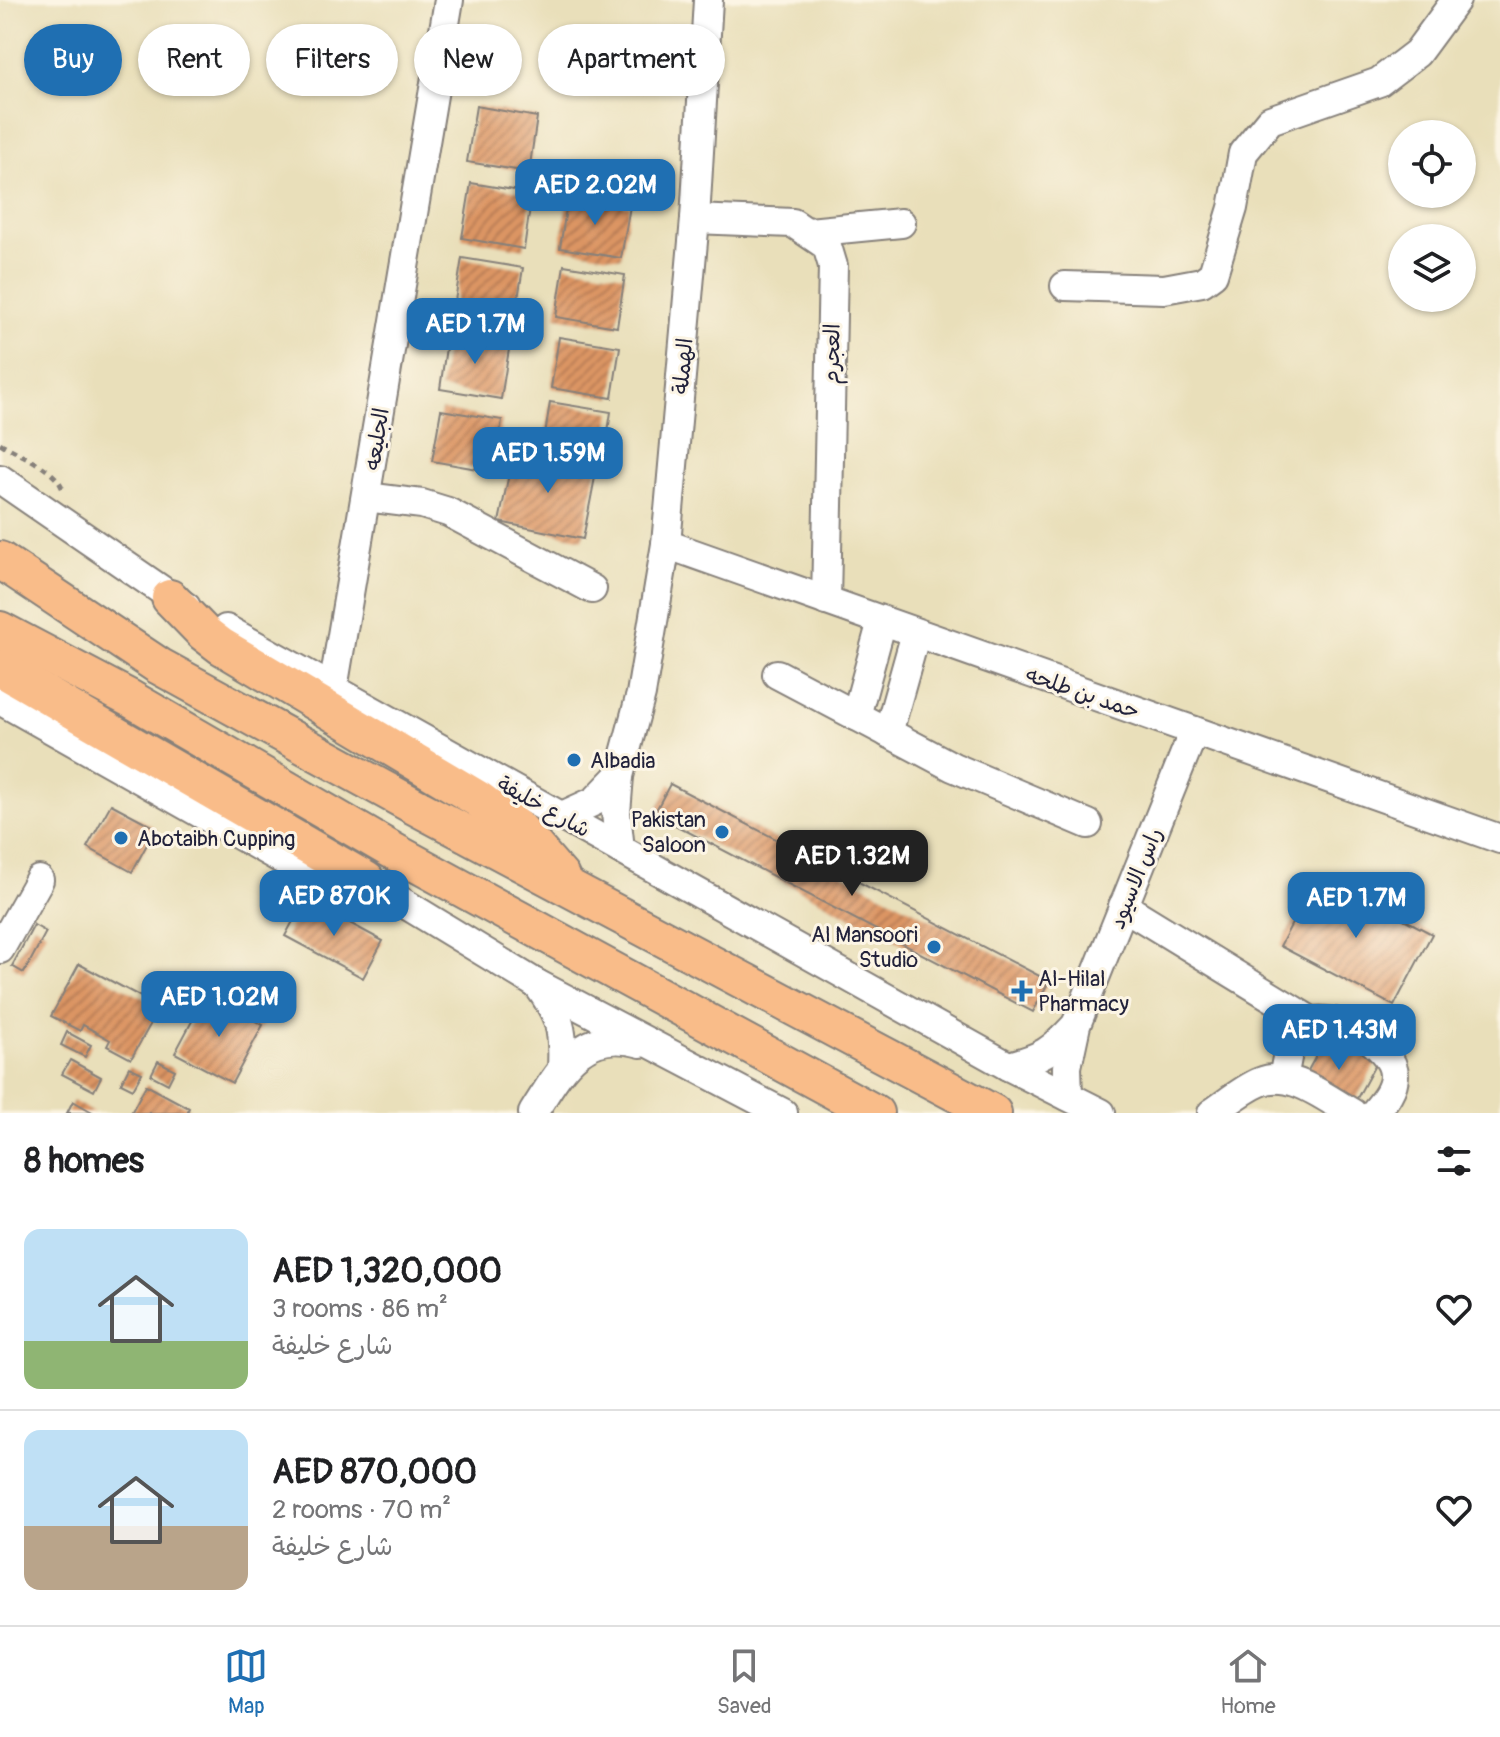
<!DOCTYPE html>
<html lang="en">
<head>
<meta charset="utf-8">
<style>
	:root { --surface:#fff; --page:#f6f6f6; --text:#202124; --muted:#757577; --line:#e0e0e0; --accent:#1f6fb2 }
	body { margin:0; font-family:Pangolin,"Playpen Sans Arabic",sans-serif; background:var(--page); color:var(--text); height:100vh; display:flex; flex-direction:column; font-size:30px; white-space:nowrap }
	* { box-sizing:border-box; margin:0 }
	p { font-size:26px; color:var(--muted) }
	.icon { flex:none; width:44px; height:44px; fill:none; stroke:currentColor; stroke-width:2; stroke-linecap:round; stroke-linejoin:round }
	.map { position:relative; height:1113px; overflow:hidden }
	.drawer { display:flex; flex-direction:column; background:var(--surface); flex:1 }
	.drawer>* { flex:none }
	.guide { position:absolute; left:24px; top:24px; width:800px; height:72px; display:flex; gap:16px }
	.tools { position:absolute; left:1388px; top:120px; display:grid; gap:16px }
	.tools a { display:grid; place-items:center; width:88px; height:88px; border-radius:50%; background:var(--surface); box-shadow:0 2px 6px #0004; font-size:40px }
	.price { position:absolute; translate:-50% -68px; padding:0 18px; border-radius:16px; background:var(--accent); color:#fff; font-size:26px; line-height:52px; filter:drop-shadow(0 2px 4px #0008) }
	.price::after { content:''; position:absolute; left:50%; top:48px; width:24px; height:18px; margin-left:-12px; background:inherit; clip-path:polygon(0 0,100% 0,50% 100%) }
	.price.active { background:#222; color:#fff }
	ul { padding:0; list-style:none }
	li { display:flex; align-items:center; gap:24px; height:200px; padding:0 24px }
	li+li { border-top:2px solid var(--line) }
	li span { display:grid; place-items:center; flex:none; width:224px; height:160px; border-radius:16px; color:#555 }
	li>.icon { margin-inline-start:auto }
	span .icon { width:96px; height:96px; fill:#fffc; stroke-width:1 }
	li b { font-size:34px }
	h2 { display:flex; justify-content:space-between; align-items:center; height:96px; padding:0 24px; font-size:34px }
	.chip { padding:0 28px; border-radius:36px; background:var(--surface); box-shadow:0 2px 6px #0004; font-size:28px; line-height:72px }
	.chip.active { background:var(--accent); color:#fff }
	.dock { display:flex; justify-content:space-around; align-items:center; height:112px; border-top:2px solid var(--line); background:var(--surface); font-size:22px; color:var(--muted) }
	.dock a { display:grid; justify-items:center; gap:4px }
	.dock .active { color:var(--accent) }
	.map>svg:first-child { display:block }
</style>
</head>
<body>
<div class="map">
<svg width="1500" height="1113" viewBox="0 0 1500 1113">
	<defs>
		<pattern id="building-hatch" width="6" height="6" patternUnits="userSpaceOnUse" patternTransform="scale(2)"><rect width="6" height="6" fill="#dc9563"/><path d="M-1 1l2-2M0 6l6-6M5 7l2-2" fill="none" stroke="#b27953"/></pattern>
	</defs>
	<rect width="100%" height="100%" fill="#fcf5e5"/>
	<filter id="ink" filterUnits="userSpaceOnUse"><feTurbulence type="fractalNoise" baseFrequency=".0125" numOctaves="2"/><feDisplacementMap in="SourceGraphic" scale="16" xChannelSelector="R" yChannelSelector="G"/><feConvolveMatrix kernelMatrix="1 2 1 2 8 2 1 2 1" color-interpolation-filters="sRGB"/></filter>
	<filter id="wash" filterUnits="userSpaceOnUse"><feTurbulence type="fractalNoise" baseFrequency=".006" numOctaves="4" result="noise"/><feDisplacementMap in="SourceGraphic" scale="32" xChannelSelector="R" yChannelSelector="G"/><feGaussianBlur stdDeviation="1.8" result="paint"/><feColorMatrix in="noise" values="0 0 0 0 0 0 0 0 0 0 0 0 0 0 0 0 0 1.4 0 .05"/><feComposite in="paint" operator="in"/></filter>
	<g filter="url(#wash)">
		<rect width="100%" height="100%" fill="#e9dfba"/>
		<g id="blocks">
			<g fill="url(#building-hatch)">
				<path d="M476,106L537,117L529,172L467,162Z"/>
				<path d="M471,183L532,193L524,249L462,238Z"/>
				<path d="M568,196L630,206L621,258L560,248Z"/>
				<path d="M462,258L523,268L514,323L453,313Z"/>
				<path d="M564,265L625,275L617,327L556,317Z"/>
				<path d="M448,334L510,343L501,399L440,389Z"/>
				<path d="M559,337L620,347L612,398L551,388Z"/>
				<path d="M550,402L611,412L603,464L542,454Z"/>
				<path d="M441,410L502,420L494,472L432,461Z"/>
				<path d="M514,450L597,467L583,539L499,522Z"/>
				<path d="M670,784L1049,981L1033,1012L654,814Z"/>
				<path d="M111,804L156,828L132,872L87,847Z"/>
				<path d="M1318,874L1432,934L1394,1006L1280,946Z"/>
				<path d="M305,899L383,941L363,978L285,936Z"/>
				<path d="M34,925L46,932L24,973L12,966Z"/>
				<path d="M79,964L160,1007L131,1059L107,1046L110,1040L83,1025L80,1031L51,1016Z"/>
				<path d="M206,995L263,1025L232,1083L175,1053Z"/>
				<path d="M1332,1027L1381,1054L1349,1113L1295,1094Z"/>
				<path d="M67,1032L91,1045L85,1057L61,1045Z"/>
				<path d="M70,1060L101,1077L94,1091L62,1074Z"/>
				<path d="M158,1061L175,1070L168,1084L151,1075Z"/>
				<path d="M129,1067L142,1073L133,1089L121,1083Z"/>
				<path d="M146,1085L189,1108L187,1113H131Z"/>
				<path d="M73,1101L94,1113H67Z"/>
			</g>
		</g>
	</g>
	<g filter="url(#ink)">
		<use href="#blocks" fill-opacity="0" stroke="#86807a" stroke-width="2"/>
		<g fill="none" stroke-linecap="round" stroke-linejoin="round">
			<g stroke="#86807a" stroke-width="32">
				<g id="minor">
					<path d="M695,219L793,223L827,246L833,266L826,601"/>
					<path d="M809,232L901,223"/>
					<path d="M1065,286L1164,289L1202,282L1213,274L1233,208L1243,153L1270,120L1379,82L1417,53L1456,0"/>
					<path d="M0,479L186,607"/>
					<path d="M366,497L422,504L448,512L592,589"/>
					<path d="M666,544L1500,839"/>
					<path d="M226,629L1008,1066L1101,1113"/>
					<path d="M777,674L953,767L1088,824"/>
					<path d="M333,689L449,0"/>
					<path d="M0,700L301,870L333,881L366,880L535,983L783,1113"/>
					<path d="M856,716L882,621"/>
					<path d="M888,733L916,633"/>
					<path d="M562,816L595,801L619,776"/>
					<path d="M620,849L616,813L619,776L641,694L666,544L695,219L708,0"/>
					<path d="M1123,906L1311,1021"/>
					<path d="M0,949L39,880"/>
					<path d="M537,984C560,1015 564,1030 562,1068"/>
					<path d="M1008,1066C1041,1058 1052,1051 1075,1026"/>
					<path d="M1283,1078C1287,1062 1288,1037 1302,1026C1327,1006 1394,1044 1394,1075C1394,1090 1383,1102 1374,1113"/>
					<path d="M1068,1096L1067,1067L1076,1025L1194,731"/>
					<path d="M533,1113C560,1070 582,1026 641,1043"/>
					<path d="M1212,1113C1227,1103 1243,1089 1260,1082C1291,1069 1325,1098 1352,1113"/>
				</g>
			</g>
			<g stroke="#86807a" stroke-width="40">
				<g id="major">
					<path d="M0,560L159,666L416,807L993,1113"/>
					<path d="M170,598L204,633L221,646L478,799L522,832L561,877"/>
					<path d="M0,630L131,699L395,852L875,1113"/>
					<path d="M0,668L366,880"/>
				</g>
			</g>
			<path stroke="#86807a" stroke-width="5" stroke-dasharray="6 6" stroke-linecap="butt" d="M0,443C19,455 56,468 63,490"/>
			<use href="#minor" stroke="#fff" stroke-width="28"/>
			<use href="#major" stroke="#f9bc89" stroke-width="36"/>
		</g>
	</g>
	<g fill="#1f6fb2" stroke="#fcf5e5" stroke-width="3">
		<circle cx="574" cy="760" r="8"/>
		<circle cx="722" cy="832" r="8"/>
		<circle cx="121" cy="838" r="8"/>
		<circle cx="934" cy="947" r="8"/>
		<path d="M1018 979h8v8h8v8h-8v8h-8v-8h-8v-8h8z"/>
	</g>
	<g text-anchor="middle" stroke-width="6" stroke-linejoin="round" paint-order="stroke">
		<g font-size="22" fill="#22223b" stroke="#fcf5e5">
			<text transform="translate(831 354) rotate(-89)" y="8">العجرم</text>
			<text transform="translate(682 366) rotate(-85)" y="8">الهملة</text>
			<text transform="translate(376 439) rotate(-81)" y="8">الجليعه</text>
			<text transform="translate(1083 692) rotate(19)" y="8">حمد بن طلحه</text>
			<text transform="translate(544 806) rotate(29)" y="8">شارع خليفة</text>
			<text transform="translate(1135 878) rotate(-68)" y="8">راس الاسيود</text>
		</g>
		<g font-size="22" fill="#22223b" stroke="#fcf5e5" text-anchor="start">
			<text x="590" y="768">Albadia</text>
			<text x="706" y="827" text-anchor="end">Pakistan<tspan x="706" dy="25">Saloon</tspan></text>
			<text x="137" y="846">Abotaibh Cupping</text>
			<text x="918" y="942" text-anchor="end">Al Mansoori<tspan x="918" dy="25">Studio</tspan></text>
			<text x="1038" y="986">Al-Hilal<tspan x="1038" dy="25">Pharmacy</tspan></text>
		</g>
	</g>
</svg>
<div class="tools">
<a><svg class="icon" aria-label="locate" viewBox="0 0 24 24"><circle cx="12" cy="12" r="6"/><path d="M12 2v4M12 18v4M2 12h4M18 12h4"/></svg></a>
<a><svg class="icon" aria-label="layers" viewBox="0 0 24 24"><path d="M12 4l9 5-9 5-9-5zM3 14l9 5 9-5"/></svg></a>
</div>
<b class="price" style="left:595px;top:227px">AED 2.02M</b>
<b class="price" style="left:475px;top:366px">AED 1.7M</b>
<b class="price" style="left:548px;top:495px">AED 1.59M</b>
<b class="price active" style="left:852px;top:898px">AED 1.32M</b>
<b class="price" style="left:334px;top:938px">AED 870K</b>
<b class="price" style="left:1356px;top:940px">AED 1.7M</b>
<b class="price" style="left:219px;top:1039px">AED 1.02M</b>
<b class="price" style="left:1339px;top:1072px">AED 1.43M</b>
<div class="guide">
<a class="chip active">Buy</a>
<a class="chip">Rent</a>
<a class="chip">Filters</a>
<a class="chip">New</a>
<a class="chip">Apartment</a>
</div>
</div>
<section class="drawer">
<h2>8 homes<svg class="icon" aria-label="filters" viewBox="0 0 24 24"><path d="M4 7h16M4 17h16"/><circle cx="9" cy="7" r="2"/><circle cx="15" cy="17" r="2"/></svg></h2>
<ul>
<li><span style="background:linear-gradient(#bfe0f5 70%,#8fb573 0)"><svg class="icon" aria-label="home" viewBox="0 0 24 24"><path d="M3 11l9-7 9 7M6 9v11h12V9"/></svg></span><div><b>AED 1,320,000</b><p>3 rooms · 86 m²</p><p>شارع خليفة</p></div><svg class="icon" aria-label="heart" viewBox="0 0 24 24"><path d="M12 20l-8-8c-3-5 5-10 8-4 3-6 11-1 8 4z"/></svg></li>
<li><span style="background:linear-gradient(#bfe0f5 60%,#b9a48a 0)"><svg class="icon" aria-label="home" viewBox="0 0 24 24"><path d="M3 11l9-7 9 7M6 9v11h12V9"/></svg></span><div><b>AED 870,000</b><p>2 rooms · 70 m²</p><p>شارع خليفة</p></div><svg class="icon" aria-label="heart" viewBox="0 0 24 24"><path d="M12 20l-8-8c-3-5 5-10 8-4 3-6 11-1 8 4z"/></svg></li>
</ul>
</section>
<nav class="dock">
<a class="active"><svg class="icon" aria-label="map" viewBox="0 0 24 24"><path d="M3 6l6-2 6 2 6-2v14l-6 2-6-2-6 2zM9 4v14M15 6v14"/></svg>Map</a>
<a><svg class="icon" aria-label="saved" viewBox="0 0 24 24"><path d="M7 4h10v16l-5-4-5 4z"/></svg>Saved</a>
<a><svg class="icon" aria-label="home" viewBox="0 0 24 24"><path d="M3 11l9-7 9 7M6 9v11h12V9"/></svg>Home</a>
</nav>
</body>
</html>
